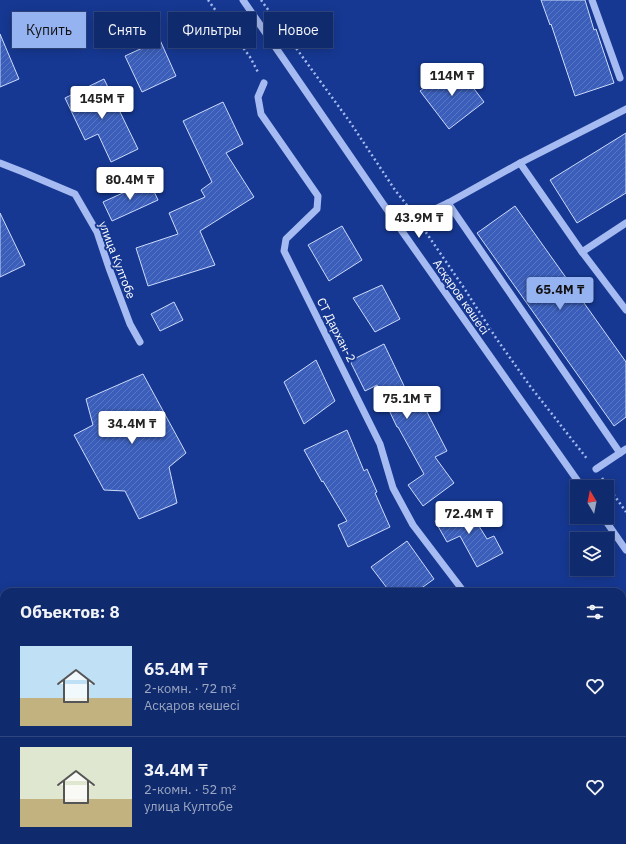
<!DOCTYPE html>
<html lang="ru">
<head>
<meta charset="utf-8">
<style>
	:root { --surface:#102a6e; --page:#1e3676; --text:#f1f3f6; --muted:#9ca7c2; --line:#304681; --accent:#95b2f1 }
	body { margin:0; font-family:"IBM Plex Sans",sans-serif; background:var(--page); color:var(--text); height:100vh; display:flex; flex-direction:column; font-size:15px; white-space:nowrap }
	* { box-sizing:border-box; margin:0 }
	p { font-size:13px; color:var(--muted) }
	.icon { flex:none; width:22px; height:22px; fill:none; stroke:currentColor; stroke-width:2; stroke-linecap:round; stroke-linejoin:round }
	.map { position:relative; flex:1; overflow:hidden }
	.drawer { position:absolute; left:0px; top:588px; width:626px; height:256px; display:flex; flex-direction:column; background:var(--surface); border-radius:12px 12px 0 0; box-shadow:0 2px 10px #0003,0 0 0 1px var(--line) }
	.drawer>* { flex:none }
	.top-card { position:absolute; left:12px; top:12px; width:400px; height:36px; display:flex; gap:8px }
	.needle { width:26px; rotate:350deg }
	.controls { position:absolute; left:570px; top:480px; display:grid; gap:8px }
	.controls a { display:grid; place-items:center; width:44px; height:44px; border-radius:0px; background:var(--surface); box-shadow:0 2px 10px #0003,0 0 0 1px var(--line); font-size:20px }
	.price { position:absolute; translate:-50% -34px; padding:0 9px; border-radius:4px; background:#fff; color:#222; font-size:13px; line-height:26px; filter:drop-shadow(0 1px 2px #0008) }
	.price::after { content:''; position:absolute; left:50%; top:24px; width:12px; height:9px; margin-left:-6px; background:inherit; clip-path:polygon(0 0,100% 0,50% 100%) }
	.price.active { background:var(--accent); color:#111 }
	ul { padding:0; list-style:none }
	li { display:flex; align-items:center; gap:12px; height:100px; padding:0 20px }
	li+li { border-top:1px solid var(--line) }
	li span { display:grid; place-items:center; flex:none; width:112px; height:80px; border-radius:0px; color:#555 }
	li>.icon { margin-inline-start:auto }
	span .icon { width:48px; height:48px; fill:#fffc; stroke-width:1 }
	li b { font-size:17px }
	h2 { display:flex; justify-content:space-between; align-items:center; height:48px; padding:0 20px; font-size:17px }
	.chip { padding:0 14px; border-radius:0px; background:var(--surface); box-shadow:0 2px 10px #0003,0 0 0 1px var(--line); font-size:14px; line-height:36px }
	.chip.active { background:var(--accent); color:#111 }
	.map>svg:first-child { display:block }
</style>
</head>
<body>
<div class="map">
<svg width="626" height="844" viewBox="0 0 626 844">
	<defs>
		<pattern id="building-hatch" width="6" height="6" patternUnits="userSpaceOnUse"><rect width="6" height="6" fill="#3a5eb9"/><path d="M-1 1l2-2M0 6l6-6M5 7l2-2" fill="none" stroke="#5876c4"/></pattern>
	</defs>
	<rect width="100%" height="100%" fill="#163892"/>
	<g fill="url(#building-hatch)" stroke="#ccdafc">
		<path d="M541,0H585L594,30L596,29L614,83L575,96L551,24L550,25Z"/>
		<path d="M0,34L19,79L0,87Z"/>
		<path d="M160,40L176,76L142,92L125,56Z"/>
		<path d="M456,65L484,102L449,129L420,91Z"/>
		<path d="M104,79L138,149L111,162L98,134L85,140L65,98Z"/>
		<path d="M223,102L243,144L226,153L254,197L200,231L215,265L148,286L136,248L178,234L169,213L205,197L201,190L212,182L183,121Z"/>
		<path d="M626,133V193L577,223L550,180Z"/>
		<path d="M149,181L158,200L112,221L103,202Z"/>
		<path d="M515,206L626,362V417L614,426L477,233Z"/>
		<path d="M0,213L25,265L0,277Z"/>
		<path d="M342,226L362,260L329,281L308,245Z"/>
		<path d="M382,285L400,319L375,332L353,298Z"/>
		<path d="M174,302L183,320L160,331L151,314Z"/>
		<path d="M384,344L406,390L415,387L429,416L447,451L435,457L454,483L423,506L408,485L424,474L398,427H397L377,385L365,391L350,361Z"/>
		<path d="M316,360L335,401L304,424L284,382Z"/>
		<path d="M143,374L186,453L169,467L177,503L139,519L125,491L104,490L74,435L93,425L86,399Z"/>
		<path d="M347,430L364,471L367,469L377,492L375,493L390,527L348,547L338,525L347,521L323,481L322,482L304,450Z"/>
		<path d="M466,505L487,539L494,536L503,553L477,567L460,536L447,542L435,521Z"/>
		<path d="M407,541L434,579L416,592H390L371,567Z"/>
	</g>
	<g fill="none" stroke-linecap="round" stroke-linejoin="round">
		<g stroke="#a5bbf1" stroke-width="2.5" stroke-dasharray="2 3" stroke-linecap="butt">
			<path d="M208,0L250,57L259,74"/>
			<path d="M261,0L350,122L395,190L410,209"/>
			<path d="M423,228L464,288L496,338L530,386L588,460"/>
			<path d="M602,478L626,512"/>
		</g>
		<g stroke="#a5bbf1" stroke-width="7">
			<path d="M243,0L399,227L582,487"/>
			<path d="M592,0L620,78"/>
			<path d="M264,83L258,97L261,114L318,196L317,209L286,239L284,251L380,444L393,488L413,525L464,592"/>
			<path d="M0,163L23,172L75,194L97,232L109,268L130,324L140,342"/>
			<path d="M520,163L582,252L626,223"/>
			<path d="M448,203L620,453"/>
			<path d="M399,227L416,218L448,203L520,163L626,109"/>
			<path d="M582,252L626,310"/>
			<path d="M596,469L626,449"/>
			<path d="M603,517L626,550"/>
			<path d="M622,752L626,756"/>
			<path d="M622,805L626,804"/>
			<path d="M403,844L426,840"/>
		</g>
	</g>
	<g text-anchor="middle" stroke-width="4" stroke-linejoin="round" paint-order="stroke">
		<g font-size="12" fill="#fff" stroke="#163892">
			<text transform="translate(117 260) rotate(69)" y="4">улица Култобе</text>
			<text transform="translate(461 297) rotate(55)" y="4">Асқаров көшесі</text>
			<text transform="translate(336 330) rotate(63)" y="4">СТ Дархан-2</text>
		</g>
	</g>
</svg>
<div class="controls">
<a><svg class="needle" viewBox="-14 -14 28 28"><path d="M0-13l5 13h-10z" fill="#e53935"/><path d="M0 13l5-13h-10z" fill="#9ca7c2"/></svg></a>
<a><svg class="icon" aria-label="layers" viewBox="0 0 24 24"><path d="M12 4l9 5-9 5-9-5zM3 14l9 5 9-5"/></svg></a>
</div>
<b class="price" style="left:452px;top:97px">114M ₸</b>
<b class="price" style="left:102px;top:120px">145M ₸</b>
<b class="price" style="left:130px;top:201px">80.4M ₸</b>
<b class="price" style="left:419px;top:239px">43.9M ₸</b>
<b class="price active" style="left:560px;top:311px">65.4M ₸</b>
<b class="price" style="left:407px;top:420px">75.1M ₸</b>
<b class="price" style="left:132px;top:445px">34.4M ₸</b>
<b class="price" style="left:469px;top:535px">72.4M ₸</b>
<div class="top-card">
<a class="chip active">Купить</a>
<a class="chip">Снять</a>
<a class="chip">Фильтры</a>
<a class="chip">Новое</a>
</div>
<section class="drawer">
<h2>Объектов: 8<svg class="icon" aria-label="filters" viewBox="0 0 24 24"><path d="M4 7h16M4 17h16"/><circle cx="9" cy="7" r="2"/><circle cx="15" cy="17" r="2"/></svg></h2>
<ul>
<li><span style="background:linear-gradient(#bfe0f5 65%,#c2b280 0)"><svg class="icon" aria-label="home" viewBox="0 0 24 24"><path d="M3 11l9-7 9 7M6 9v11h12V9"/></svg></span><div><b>65.4M ₸</b><p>2-комн. · 72 m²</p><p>Асқаров көшесі</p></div><svg class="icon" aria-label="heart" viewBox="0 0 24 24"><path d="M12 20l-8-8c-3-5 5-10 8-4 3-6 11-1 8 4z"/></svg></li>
<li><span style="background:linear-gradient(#dfe7d0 65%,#c2b280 0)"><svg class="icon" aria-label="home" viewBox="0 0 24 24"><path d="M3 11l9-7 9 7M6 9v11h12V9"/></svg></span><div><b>34.4M ₸</b><p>2-комн. · 52 m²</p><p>улица Култобе</p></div><svg class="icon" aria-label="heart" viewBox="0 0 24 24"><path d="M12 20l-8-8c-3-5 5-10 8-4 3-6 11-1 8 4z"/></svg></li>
</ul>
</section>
</div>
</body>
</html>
